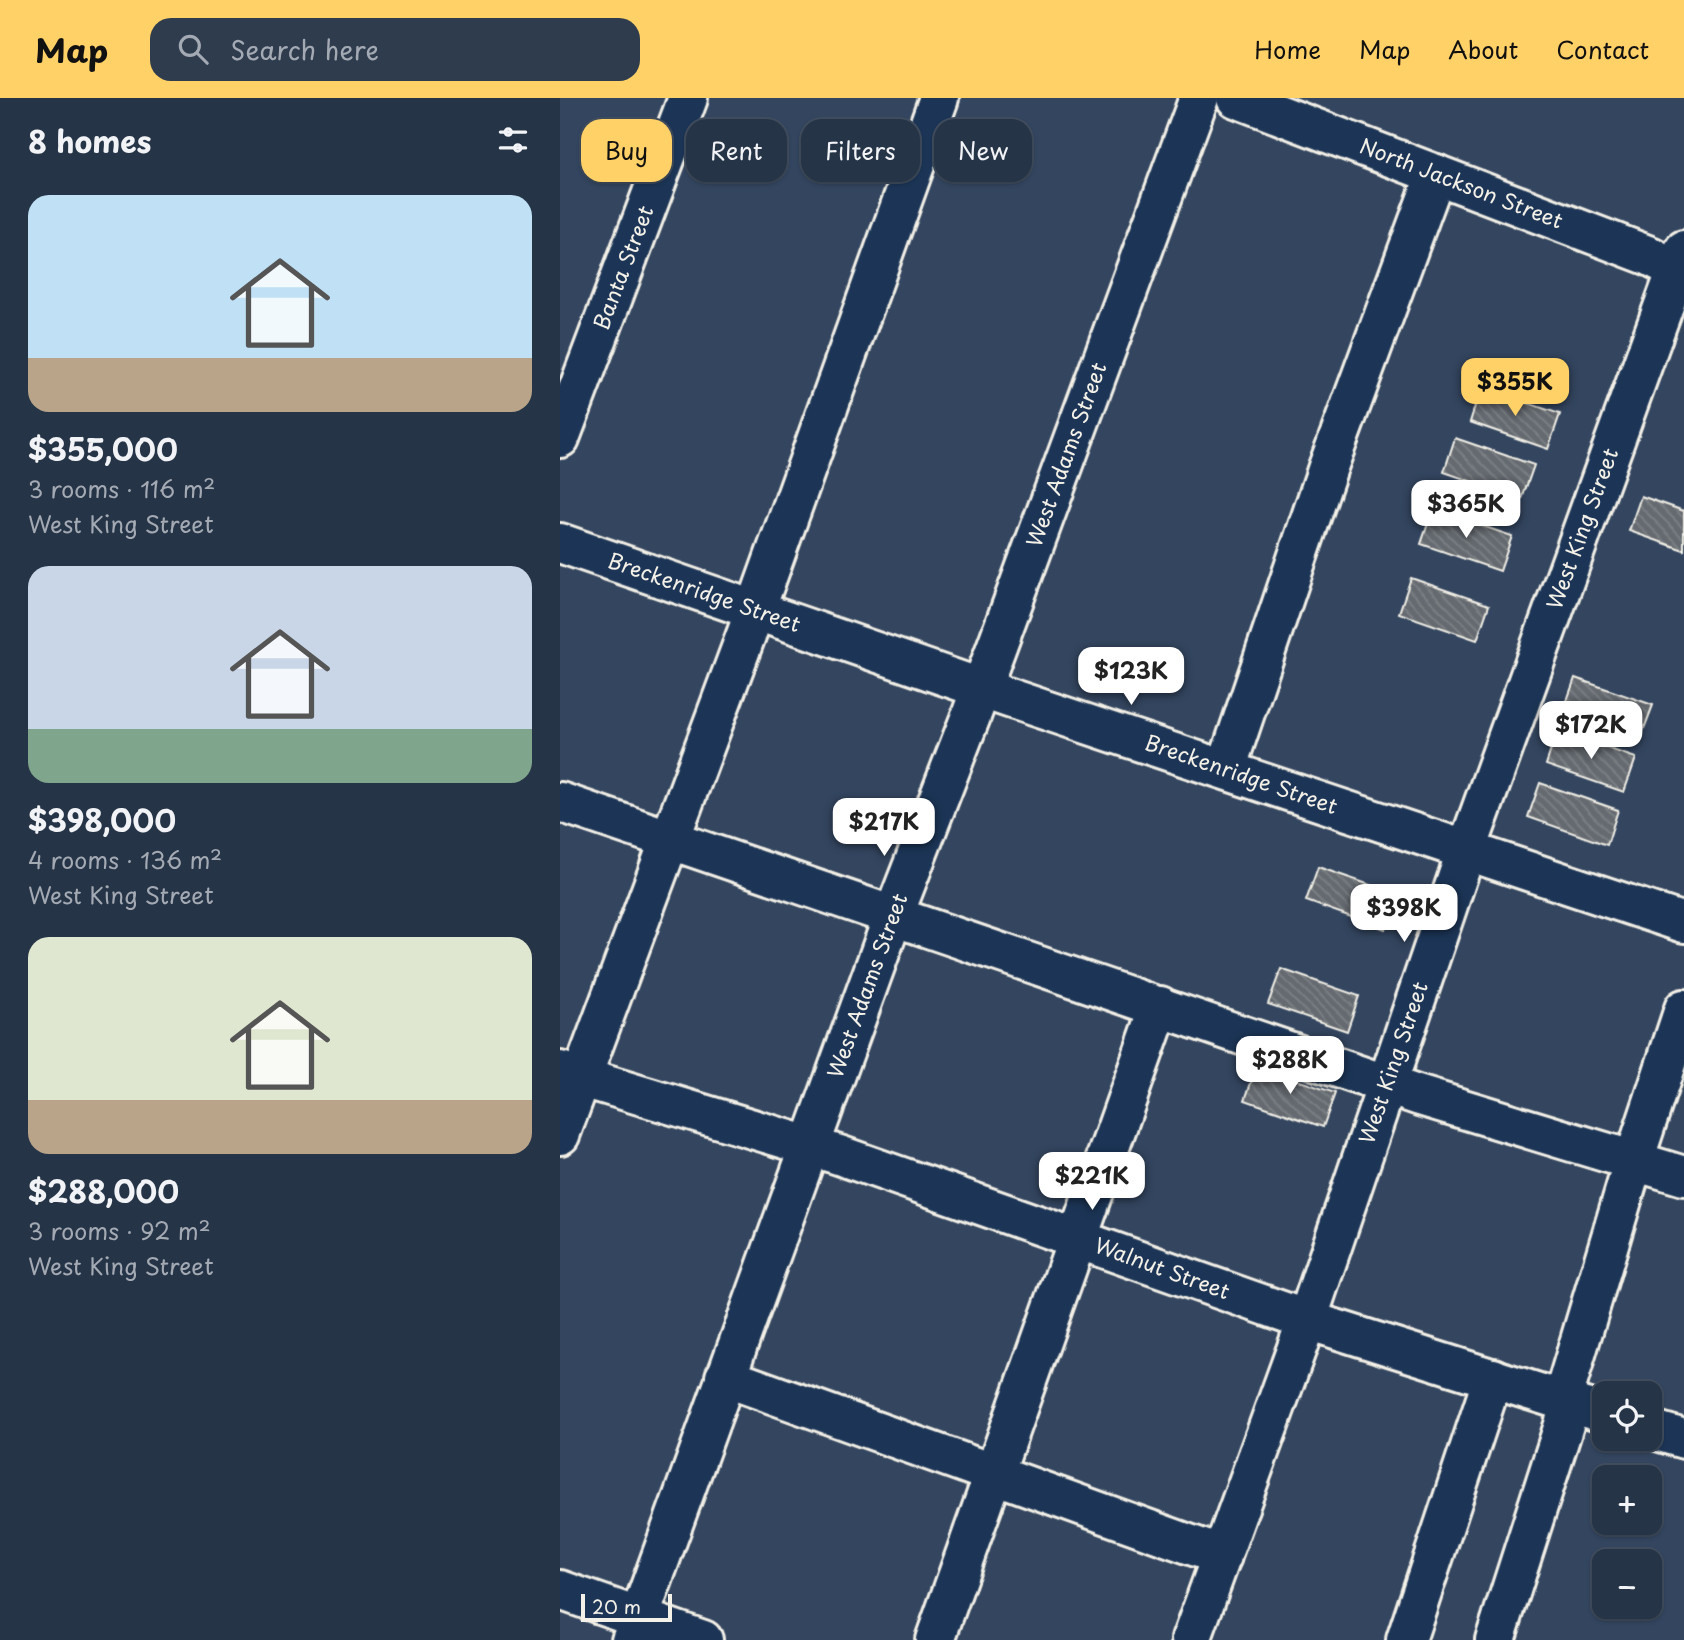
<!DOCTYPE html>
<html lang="en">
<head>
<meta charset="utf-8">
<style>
	:root { --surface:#263447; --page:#2e3c4e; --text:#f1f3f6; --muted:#a4aab4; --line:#424f60; --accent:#ffd166 }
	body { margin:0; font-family:"Playpen Sans",sans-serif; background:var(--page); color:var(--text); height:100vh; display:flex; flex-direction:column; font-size:26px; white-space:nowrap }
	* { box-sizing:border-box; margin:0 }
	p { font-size:23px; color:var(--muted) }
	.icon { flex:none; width:38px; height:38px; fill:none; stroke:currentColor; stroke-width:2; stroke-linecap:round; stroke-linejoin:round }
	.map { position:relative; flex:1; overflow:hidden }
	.drawer { display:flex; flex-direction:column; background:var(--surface); width:560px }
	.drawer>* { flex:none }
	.banner { position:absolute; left:21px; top:21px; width:665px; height:63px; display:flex; gap:14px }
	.tools { position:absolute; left:1032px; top:1283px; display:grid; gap:14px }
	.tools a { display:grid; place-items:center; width:70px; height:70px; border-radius:14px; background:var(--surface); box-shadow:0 2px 5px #0004,0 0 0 2px var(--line); font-size:35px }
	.scale { position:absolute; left:21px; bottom:18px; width:91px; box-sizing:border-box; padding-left:7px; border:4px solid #f4f1e8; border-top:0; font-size:19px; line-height:24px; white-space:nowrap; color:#f4f1e8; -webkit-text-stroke:5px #1d3557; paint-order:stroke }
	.price { position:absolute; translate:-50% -60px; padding:0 16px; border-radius:14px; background:#fff; color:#222; font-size:23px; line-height:46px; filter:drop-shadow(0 2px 4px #0008) }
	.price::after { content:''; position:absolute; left:50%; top:42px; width:21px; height:16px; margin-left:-10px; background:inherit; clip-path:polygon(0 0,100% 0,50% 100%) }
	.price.on { background:var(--accent); color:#111 }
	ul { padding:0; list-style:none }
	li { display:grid; align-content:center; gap:14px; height:371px; padding:0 28px }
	li span { display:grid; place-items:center; height:217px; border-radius:21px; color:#555 }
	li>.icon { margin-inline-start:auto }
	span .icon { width:126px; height:126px; fill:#fffc; stroke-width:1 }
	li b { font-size:30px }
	h2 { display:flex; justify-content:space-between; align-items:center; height:84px; padding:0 28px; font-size:30px }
	.pill { padding:0 24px; border-radius:21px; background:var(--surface); box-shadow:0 2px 5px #0004,0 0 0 2px var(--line); font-size:24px; line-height:63px }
	.pill.on { background:var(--accent); color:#111 }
	header { display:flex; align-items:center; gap:42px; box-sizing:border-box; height:98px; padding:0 35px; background:var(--accent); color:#111 }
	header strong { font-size:33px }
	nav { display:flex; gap:38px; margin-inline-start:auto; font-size:24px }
	.search { width:490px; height:63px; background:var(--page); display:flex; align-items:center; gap:18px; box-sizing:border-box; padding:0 24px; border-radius:21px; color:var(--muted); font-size:26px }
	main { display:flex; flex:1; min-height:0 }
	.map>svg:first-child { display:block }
</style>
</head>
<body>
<header>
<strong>Map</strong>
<div class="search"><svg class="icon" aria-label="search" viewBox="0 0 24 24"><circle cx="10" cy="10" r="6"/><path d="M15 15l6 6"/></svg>Search here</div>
<nav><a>Home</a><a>Map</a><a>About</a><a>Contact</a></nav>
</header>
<main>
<section class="drawer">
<h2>8 homes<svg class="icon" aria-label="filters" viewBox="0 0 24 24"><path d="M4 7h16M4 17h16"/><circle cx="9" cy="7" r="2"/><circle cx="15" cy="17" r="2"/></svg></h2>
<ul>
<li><span style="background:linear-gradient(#bfe0f5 75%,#b9a48a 0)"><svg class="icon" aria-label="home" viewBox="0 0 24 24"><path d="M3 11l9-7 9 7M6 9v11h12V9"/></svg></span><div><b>$355,000</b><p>3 rooms · 116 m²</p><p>West King Street</p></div></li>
<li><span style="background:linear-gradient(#c9d6e8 75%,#7fa58c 0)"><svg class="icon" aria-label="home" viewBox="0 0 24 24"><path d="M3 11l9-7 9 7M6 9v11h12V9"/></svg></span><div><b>$398,000</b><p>4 rooms · 136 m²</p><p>West King Street</p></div></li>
<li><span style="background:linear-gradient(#dfe7d0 75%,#b9a48a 0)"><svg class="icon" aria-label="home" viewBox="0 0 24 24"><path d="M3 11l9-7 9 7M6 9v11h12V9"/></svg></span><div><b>$288,000</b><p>3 rooms · 92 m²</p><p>West King Street</p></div></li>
</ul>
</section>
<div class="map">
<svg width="1124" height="1542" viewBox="0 0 1124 1542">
	<defs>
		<pattern id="building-back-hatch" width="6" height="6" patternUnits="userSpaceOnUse" patternTransform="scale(1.75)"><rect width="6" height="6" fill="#656b71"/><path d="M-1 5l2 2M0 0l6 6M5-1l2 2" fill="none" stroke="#7c8185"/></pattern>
	</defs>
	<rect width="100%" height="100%" fill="#33455f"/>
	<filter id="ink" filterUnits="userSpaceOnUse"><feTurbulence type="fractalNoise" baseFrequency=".0143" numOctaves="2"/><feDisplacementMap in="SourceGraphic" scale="14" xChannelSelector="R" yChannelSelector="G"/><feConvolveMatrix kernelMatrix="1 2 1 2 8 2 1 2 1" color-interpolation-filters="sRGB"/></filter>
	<g filter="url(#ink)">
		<g fill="url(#building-back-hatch)" stroke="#f4f1e8" stroke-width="2">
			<path d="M921,289L1000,316L988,351L910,324Z"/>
			<path d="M895,340L974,367L962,401L884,374Z"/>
			<path d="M1081,398L1124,413V452L1069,433Z"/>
			<path d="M873,411L952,438L940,473L861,446Z"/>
			<path d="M851,480L929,507L917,542L839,515Z"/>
			<path d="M1015,580L1093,607L1082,636L1063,629L1062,635L1003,614Z"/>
			<path d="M997,633L1076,660L1064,694L986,667Z"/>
			<path d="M980,685L1058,712L1047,747L968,719Z"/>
			<path d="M758,769L836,796L825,831L746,803Z"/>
			<path d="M721,871L799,898L787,933L708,906Z"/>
			<path d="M697,968L775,995L763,1029L685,1002Z"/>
		</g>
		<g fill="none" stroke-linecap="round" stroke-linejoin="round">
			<g stroke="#f4f1e8" stroke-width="44">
				<g id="minor">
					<path d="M676,0L1090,158L1124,176"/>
					<path d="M0,340L128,0"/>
					<path d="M0,445L449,600L1124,825"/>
					<path d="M666,671L768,369L876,76"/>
					<path d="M0,704L857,997L1124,1078"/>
					<path d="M0,973L279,1057L747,1222L1045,1316"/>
					<path d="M0,1037L195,513L379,0"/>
					<path d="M165,1279L662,1458"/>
					<path d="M1002,1303L1074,1062L1124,911"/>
					<path d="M1090,1331L1124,1341"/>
					<path d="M0,1492L143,1542"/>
					<path d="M71,1542L334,816L411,618L639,0"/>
					<path d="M375,1542L600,908"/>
					<path d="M631,1542L747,1222L907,751L1124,152"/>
					<path d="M846,1542L933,1280"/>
					<path d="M935,1542L1011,1305"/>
				</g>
			</g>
			<use href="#minor" stroke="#1d3557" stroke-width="38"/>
		</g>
	</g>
	<g text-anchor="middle" stroke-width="5" stroke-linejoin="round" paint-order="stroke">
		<g font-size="21" fill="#f4f1e8" stroke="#1d3557">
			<text transform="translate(901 86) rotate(21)" y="7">North Jackson Street</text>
			<text transform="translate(64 170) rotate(-69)" y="7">Banta Street</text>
			<text transform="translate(507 357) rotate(-70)" y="7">West Adams Street</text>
			<text transform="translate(1023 431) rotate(-70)" y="7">West King Street</text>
			<text transform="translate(144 495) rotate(19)" y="7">Breckenridge Street</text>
			<text transform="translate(681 677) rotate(19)" y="7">Breckenridge Street</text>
			<text transform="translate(308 888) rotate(-70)" y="7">West Adams Street</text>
			<text transform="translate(834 965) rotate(-71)" y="7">West King Street</text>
			<text transform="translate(602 1171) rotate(20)" y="7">Walnut Street</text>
		</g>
	</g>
</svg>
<div class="tools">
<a><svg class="icon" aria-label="locate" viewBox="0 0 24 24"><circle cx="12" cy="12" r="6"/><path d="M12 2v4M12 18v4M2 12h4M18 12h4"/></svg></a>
<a>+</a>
<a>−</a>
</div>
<div class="scale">20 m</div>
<b class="price on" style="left:955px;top:320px">$355K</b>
<b class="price" style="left:906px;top:442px">$365K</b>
<b class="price" style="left:571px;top:609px">$123K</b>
<b class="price" style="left:1031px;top:663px">$172K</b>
<b class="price" style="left:324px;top:760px">$217K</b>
<b class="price" style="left:844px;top:846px">$398K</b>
<b class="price" style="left:730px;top:998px">$288K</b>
<b class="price" style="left:532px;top:1114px">$221K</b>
<div class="banner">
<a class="pill on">Buy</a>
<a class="pill">Rent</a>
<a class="pill">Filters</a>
<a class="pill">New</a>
</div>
</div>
</main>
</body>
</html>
